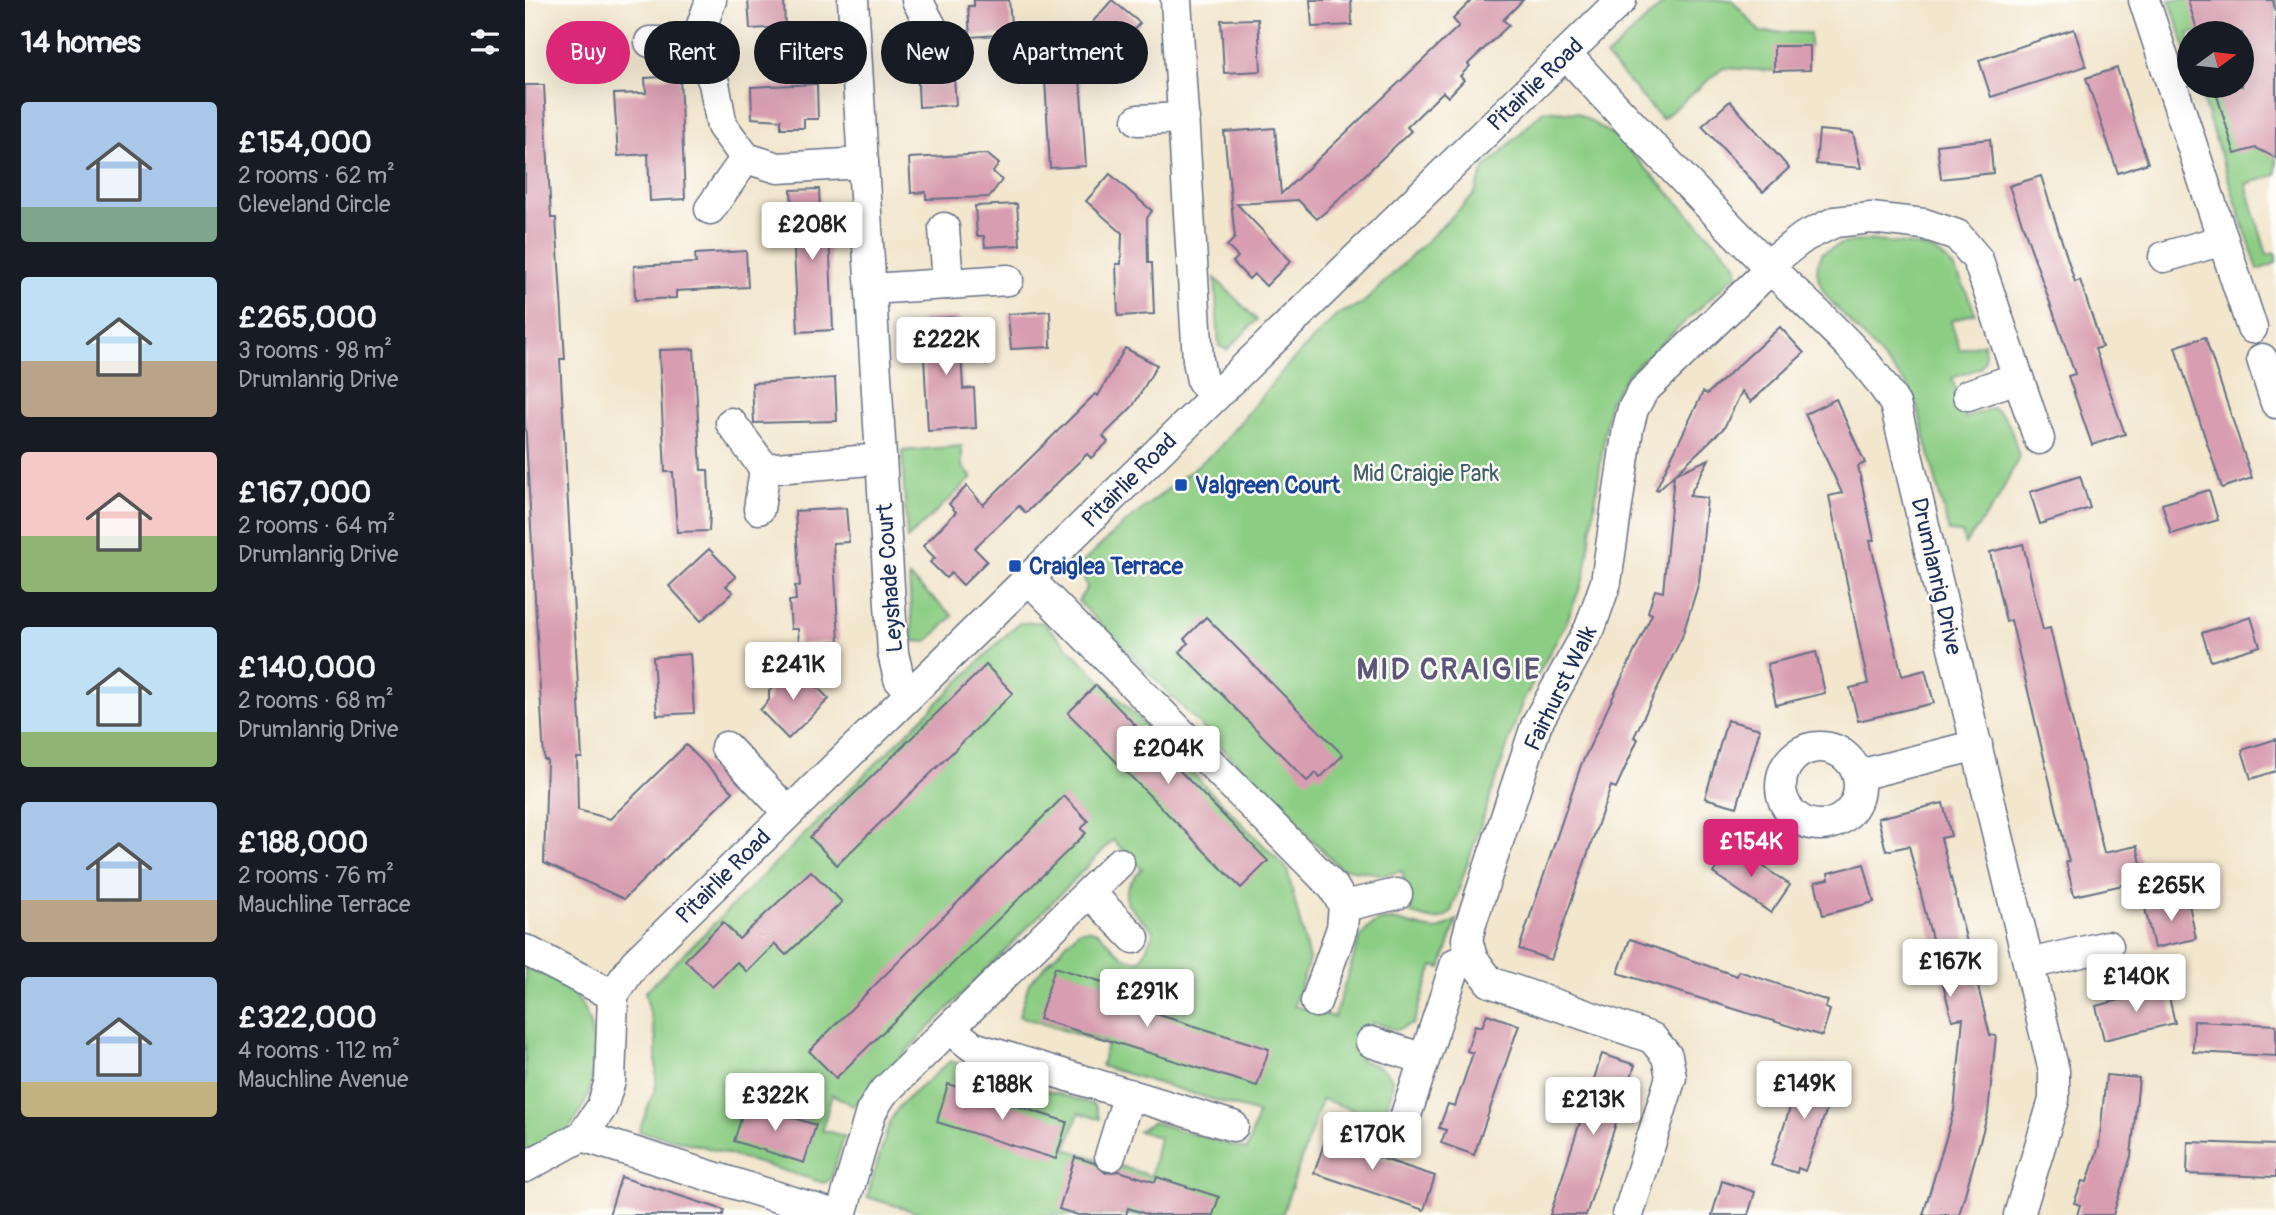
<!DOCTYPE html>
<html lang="en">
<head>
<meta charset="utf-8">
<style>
	:root { --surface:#171b24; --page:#20242c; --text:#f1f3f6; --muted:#9ea1a6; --accent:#db2777 }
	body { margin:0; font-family:Pangolin,sans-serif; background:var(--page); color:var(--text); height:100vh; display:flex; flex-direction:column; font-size:26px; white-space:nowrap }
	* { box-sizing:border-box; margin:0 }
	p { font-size:23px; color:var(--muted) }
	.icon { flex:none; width:38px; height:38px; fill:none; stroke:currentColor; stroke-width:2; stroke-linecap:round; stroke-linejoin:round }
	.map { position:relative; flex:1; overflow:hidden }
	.sheet { display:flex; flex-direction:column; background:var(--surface); width:525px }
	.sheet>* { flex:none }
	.hud { position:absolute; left:21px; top:21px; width:665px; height:63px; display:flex; gap:14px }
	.needle { width:46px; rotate:75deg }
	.fabs { position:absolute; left:1652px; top:21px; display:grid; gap:14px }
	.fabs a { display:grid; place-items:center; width:77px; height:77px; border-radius:50%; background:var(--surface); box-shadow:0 7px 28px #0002; font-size:35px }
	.price { position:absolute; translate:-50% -60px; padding:0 16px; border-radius:7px; background:#fff; color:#222; font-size:23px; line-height:46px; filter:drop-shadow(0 2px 4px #0008) }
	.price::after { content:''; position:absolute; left:50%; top:42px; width:21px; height:16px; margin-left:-10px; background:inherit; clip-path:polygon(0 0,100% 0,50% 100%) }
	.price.active { background:var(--accent); color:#fff }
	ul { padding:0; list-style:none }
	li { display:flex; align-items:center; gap:21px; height:175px; padding:0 21px }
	li span { display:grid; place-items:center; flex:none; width:196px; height:140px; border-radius:7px; color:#555 }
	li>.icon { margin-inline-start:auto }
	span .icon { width:84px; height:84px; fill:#fffc; stroke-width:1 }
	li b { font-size:30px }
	h2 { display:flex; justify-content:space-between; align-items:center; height:84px; padding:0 21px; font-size:30px }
	.pill { padding:0 24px; border-radius:32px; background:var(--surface); box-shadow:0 7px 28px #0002; font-size:24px; line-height:63px }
	.pill.active { background:var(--accent); color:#fff }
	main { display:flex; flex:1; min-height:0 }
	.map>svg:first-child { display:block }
</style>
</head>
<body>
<main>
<section class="sheet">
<h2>14 homes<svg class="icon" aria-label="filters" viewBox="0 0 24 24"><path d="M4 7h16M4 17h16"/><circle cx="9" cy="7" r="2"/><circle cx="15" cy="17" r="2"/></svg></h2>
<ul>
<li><span style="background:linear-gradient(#a9c7e8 75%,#7fa58c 0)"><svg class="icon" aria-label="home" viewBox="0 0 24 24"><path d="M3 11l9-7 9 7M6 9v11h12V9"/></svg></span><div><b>£154,000</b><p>2 rooms · 62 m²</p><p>Cleveland Circle</p></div></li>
<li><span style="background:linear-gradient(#bfe0f5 60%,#b9a48a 0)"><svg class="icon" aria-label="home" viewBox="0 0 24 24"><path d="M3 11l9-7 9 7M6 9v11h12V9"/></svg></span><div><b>£265,000</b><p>3 rooms · 98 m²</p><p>Drumlanrig Drive</p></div></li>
<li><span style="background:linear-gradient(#f6c9c9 60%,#8fb573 0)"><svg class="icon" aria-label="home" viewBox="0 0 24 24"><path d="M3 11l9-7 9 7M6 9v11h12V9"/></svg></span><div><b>£167,000</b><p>2 rooms · 64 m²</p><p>Drumlanrig Drive</p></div></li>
<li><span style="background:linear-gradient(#bfe0f5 75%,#8fb573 0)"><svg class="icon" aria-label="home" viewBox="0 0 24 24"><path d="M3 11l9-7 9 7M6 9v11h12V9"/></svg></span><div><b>£140,000</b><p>2 rooms · 68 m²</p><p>Drumlanrig Drive</p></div></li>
<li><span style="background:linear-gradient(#a9c7e8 70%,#b9a48a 0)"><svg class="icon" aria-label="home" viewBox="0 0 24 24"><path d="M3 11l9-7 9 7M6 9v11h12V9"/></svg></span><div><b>£188,000</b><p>2 rooms · 76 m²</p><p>Mauchline Terrace</p></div></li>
<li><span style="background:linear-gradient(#a9c7e8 75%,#c2b280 0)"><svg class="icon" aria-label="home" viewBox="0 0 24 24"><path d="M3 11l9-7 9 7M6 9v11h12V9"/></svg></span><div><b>£322,000</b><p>4 rooms · 112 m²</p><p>Mauchline Avenue</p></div></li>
</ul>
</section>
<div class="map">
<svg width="1751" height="1215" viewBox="0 0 1751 1215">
	<rect width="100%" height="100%" fill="#fdfcf7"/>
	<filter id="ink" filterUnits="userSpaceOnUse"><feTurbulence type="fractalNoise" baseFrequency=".0143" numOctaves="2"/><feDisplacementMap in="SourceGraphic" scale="14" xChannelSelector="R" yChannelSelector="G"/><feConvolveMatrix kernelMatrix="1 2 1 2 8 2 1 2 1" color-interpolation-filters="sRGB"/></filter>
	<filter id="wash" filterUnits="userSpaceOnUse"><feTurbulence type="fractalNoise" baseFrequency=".00686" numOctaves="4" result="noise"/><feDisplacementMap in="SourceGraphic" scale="28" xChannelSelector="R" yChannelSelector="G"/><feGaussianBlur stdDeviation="1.57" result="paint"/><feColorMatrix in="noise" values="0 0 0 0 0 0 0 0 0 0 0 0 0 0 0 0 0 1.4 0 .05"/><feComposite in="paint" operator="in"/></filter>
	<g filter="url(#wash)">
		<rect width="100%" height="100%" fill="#f2e6cd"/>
		<g fill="#8ccd84" stroke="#547e71" stroke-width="2">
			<path d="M1142,0H1207L1235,32L1285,33V46L1249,71L1198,68L1137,119L1081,57Z"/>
			<path d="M1645,0H1751V175L1721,184L1742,255L1751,253V263L1733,270L1673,86H1717V33H1664V60Z"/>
			<path d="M1019,110L1052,113L1091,137L1210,262L1213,273L1102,375L1084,402L1060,575L1042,621L997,703L926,912C913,924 903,919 887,914L877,871L862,875L815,868L553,601L562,588L555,565L594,528L693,449L761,367L813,314L836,305L949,195L959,169Z"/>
			<path d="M1341,240C1410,247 1424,243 1450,313L1426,321L1435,350L1459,343L1460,359L1455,368L1427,378L1440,418L1468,408C1487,418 1488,438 1494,457L1472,501L1440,544L1437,533L1424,532L1392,406L1383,386L1303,298C1293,283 1288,270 1297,253L1316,244Z"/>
			<path d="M690,278L732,320L702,350L694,346Z"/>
			<path d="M437,446V466L447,478L382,539L377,451Z"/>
			<path d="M384,577L428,616L402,642L388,641Z"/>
			<path d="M518,622L762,869L784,960L769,1006L809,1017L834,941C854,903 881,928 912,930L932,920L916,968L908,966L888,1024L871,1030L848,1022L835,1060C878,1074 870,1081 857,1120L797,1099L757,1215H401L342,1197L365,1121L375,1105L425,1061L570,1105L575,1119L554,1113L541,1149L626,1176L634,1137L613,1131L628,1122L722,1150L733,1113L576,1066L582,1044L494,1016L504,983L553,931C577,923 582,947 599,957C604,960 611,960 616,960L629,931C605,906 586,900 617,869L588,840L328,1106L307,1094L297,1130L319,1136L306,1179L299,1183L180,1147L114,1131L131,1086V1039L120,992L480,636L494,623Z"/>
			<path d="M0,966C13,973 33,979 44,989C90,1033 71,1146 0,1149Z"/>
		</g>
		<g id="blocks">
			<g fill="#d89db0">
				<path d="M223,0H259L260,27L225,29Z"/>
				<path d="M449,0H484L487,34L445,37L443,6H449Z"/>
				<path d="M587,0L615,23L577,65L550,42Z"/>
				<path d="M785,0H826L827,25L787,27Z"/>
				<path d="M947,0H998L978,20L984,25L943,64L945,66L935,76L939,80L923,97L918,92L882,127L886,131L805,208L792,219L773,200L712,204L766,261L741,286L729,274L724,279L708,262L713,257L702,246L710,238L699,132L750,128L756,194L934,26L928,19Z"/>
				<path d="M1663,0H1748L1751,11V158L1731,148L1710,154L1689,86H1717V33H1673Z"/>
				<path d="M733,19L736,71L699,73L696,20Z"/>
				<path d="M1549,29L1561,66L1466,97L1454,60Z"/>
				<path d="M1249,46H1285V70L1249,71Z"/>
				<path d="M428,63L431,105L394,107L392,66Z"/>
				<path d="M1592,68L1623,163L1593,173L1561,78Z"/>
				<path d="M155,76L160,199L125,201L123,154L93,156L89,94L121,93L120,78Z"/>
				<path d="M555,77L561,166L525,168L520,79Z"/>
				<path d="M292,84L293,119H279V128H256V120L227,118L226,87Z"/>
				<path d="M0,85H19L26,218H31L40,359H35L57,758H52L53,810L85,819L161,745L208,792L99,899L19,863L22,760H19L0,420Z"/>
				<path d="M1205,101L1264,168L1238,192L1177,126Z"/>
				<path d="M1294,130L1328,133L1336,168L1291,164Z"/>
				<path d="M1465,139L1468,173L1416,179L1412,145Z"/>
				<path d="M462,154L474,164L468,172L477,180L464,197L401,199V192L386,193L384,158Z"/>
				<path d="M585,174L627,211L622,218L623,263H627L629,314L593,316L591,264H596L597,233L561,201Z"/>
				<path d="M1516,176L1550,282L1555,280L1577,347L1570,349L1600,434L1567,445L1543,376L1550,374L1484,186Z"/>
				<path d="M294,189L295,207H303L308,330L273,332L266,190Z"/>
				<path d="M492,204L495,245L460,247L459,236H452L450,206Z"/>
				<path d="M221,251L223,287L151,291V298L110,300L109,266L171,263L170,254Z"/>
				<path d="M525,311L526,347L486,349L483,314Z"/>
				<path d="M434,317L438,389L449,388L451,428L403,431L397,319Z"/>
				<path d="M1255,327L1279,353L1226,402L1217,391L1199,428L1150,474L1184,459L1164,496L1182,498L1174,582L1157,637L1109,737L1113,739L1091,788L1086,786L1026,960L994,949L1056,765L1127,614L1123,612L1130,590L1138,592L1149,475L1133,490L1131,489L1178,392L1182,394Z"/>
				<path d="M1680,337L1727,478L1697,488L1650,347Z"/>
				<path d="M600,348L632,365L608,406L578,436L583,442L566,458L562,454L501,513L494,506L449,548L462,561L438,585L426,573L421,578L405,562L410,558L398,546L431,512L424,504L442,486L458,505L570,394L573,396Z"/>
				<path d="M169,349L176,470H183L185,514L184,531L152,532L148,472H140L134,350Z"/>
				<path d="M310,378L312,421L229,423L227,383Z"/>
				<path d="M1311,399L1340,463L1333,466L1349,540L1345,541L1377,676L1400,670L1409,703L1333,721L1325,688L1343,684L1304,496L1317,493L1280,414Z"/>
				<path d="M1555,476L1565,508L1515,524L1505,492Z"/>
				<path d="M1684,490L1693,520L1646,534L1637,504Z"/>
				<path d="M321,508L324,542L308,543L314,641L274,644L273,629H266L264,601L271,600L270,586H275L270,511Z"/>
				<path d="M1498,544L1518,630L1525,628L1579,853L1612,846L1620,880L1549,896L1541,862H1544L1486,620L1481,622L1465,552Z"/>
				<path d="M184,549L211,577L201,586L208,592L176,621L144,586Z"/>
				<path d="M681,617L818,755L795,778L791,773L782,781L655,652L663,643L659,639Z"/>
				<path d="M1726,617L1735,646L1686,661L1677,633Z"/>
				<path d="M1291,652L1300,693L1251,705L1242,664Z"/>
				<path d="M165,654L169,713L132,715L128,657Z"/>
				<path d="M271,665L304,699L263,739L235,710L244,700V691Z"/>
				<path d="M461,665L488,693L312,865L285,837Z"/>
				<path d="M571,685L743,861L716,888L543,713Z"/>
				<path d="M1202,720L1235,729L1212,807L1180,798Z"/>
				<path d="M1751,739V771L1726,779L1717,750Z"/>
				<path d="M539,796L563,821L556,829L561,833L311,1078L284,1051Z"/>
				<path d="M1418,803L1426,836L1416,838L1465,1035L1471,1036L1463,1113L1434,1215H1398L1429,1111L1438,1018L1427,1020L1384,846L1361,851L1353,818Z"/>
				<path d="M1207,845L1265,885L1246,913L1188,873Z"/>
				<path d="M1339,864L1349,902L1298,915L1290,882L1304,879L1303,873Z"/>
				<path d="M286,871L317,902L261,955L250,944L222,972L212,962L187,987L160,960L198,922L214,939Z"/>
				<path d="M1663,899L1671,939L1629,948L1620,908Z"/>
				<path d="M1105,939L1212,976L1214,971L1303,1001L1300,1008L1305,1010L1297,1036L1093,973Z"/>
				<path d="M530,967L593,987L589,1001L744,1049L732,1086L514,1019Z"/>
				<path d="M1642,988L1650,1023L1579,1040L1571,1006Z"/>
				<path d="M962,1014L994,1025L949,1155L916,1143L921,1130L914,1128L923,1104L930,1106L948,1053L942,1051L950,1025L957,1027Z"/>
				<path d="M1669,1021L1751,1025V1056L1668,1052Z"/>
				<path d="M1077,1054L1110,1065L1061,1215H1025Z"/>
				<path d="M1279,1066L1305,1075L1303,1080L1311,1083L1280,1171L1273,1168L1272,1173L1246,1165Z"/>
				<path d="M1581,1075L1614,1078L1606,1156L1588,1215H1552L1555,1205L1549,1203L1557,1181L1562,1182L1574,1146Z"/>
				<path d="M423,1084L542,1122L531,1159L412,1122Z"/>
				<path d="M221,1103L291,1125L279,1163L209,1141Z"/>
				<path d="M804,1129L837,1140L834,1151L910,1176L899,1210L789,1173Z"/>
				<path d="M1663,1142L1751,1145V1177L1662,1174Z"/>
				<path d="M550,1157L569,1163L581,1173L594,1171L630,1182L632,1177L694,1197L688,1215H624L603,1208L601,1215H553L534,1209Z"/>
				<path d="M96,1177L199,1210L198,1215H84Z"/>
				<path d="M1197,1181L1230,1192L1223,1215H1187Z"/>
			</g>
		</g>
	</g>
	<g filter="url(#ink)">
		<use href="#blocks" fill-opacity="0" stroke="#666f85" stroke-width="2"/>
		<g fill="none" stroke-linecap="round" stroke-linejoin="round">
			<g stroke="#666f85" stroke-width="33">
				<g id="minor">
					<path d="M186,0L171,42L189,83L197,126L221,158L253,168L338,163"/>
					<path d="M328,0L368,653L374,679L385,692"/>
					<path d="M392,0L414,41"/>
					<path d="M651,0L673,360L677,381L689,395"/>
					<path d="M1619,0L1727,328"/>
					<path d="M125,42H171"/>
					<path d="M1041,54C1107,126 1175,197 1244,267C1287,310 1339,352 1370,404L1529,1071V1100L1494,1215"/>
					<path d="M613,120L659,118"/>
					<path d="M185,209L221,158"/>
					<path d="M419,228L423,284"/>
					<path d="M1639,257L1698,240"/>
					<path d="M346,289L483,280"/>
					<path d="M1737,359L1751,403"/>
					<path d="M1443,395L1492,378"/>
					<path d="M206,423L240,469L356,459"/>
					<path d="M234,509L240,469"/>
					<path d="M504,579L809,888L819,906L817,928L791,1002"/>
					<circle cx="1295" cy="786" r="39"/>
					<path d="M201,747L263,812"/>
					<path d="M1334,775L1452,745"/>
					<path d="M565,893L609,938"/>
					<path d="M819,906L872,894"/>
					<path d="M0,950L88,995"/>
					<path d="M947,958L965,982L1127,1038L1142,1056L1146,1077L1103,1215"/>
					<path d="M1504,964L1583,946"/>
					<path d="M425,1029L448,1047L708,1126"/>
					<path d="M846,1042L899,1059"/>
					<path d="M879,1121L931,963L947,958L942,939L947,920L1012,723L1065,628L1081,582L1103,428L1108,409L1118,391L1236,278L1253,257L1279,237L1310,222L1346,218L1399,224L1432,235L1453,260L1514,439"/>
					<path d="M57,1136L310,1215"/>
					<path d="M585,1156L604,1094"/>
					<path d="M0,1167L57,1136L77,1107L85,1081L88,995L110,963L1096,0"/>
					<path d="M316,1215L346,1112L357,1094L594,863"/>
				</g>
			</g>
			<use href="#minor" stroke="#fff" stroke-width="30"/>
		</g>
	</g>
	<g fill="#1a4fb4" stroke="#fdfcf7" stroke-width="2.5">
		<rect x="649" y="478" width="14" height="14" rx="3.5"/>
		<rect x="483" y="559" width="14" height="14" rx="3.5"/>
	</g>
	<g text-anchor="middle" stroke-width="5" stroke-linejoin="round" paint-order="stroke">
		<g font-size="23" fill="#1b2f5e" stroke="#fdfcf7">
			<text transform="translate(1010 84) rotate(-44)" y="8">Pitairlie Road</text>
			<text transform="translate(604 480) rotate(-45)" y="8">Pitairlie Road</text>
			<text transform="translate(1412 576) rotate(77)" y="8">Drumlanrig Drive</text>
			<text transform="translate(364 578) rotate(-94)" y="8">Leyshade Court</text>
			<text transform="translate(1035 688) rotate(-64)" y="8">Fairhurst Walk</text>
			<text transform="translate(198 876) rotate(-45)" y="8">Pitairlie Road</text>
		</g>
		<g font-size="23" fill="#3d5e69" stroke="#fdfcf7">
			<text x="901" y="481">Mid Craigie Park</text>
		</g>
		<g font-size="23" font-weight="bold" fill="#164399" stroke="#fdfcf7" text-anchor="start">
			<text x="670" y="493">Valgreen Court</text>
			<text x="504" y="574">Craiglea Terrace</text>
		</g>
		<g font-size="30" font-weight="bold" letter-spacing="2" fill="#5d567b" stroke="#fdfcf7">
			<text x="924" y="679">MID CRAIGIE</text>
		</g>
	</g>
</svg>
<div class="fabs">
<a><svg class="needle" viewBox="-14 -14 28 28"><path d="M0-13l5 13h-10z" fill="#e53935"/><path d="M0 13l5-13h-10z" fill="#9ea1a6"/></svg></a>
</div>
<b class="price" style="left:287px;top:262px">£208K</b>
<b class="price" style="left:421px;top:377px">£222K</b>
<b class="price" style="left:268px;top:702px">£241K</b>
<b class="price" style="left:643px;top:786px">£204K</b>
<b class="price active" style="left:1226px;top:879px">£154K</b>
<b class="price" style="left:1646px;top:923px">£265K</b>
<b class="price" style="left:1425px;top:999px">£167K</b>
<b class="price" style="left:1611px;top:1014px">£140K</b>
<b class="price" style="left:622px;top:1029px">£291K</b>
<b class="price" style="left:1279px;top:1121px">£149K</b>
<b class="price" style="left:477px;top:1122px">£188K</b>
<b class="price" style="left:250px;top:1133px">£322K</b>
<b class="price" style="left:1068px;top:1137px">£213K</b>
<b class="price" style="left:847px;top:1172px">£170K</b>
<div class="hud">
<a class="pill active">Buy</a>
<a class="pill">Rent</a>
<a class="pill">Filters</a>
<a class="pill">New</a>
<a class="pill">Apartment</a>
</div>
</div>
</main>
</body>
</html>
